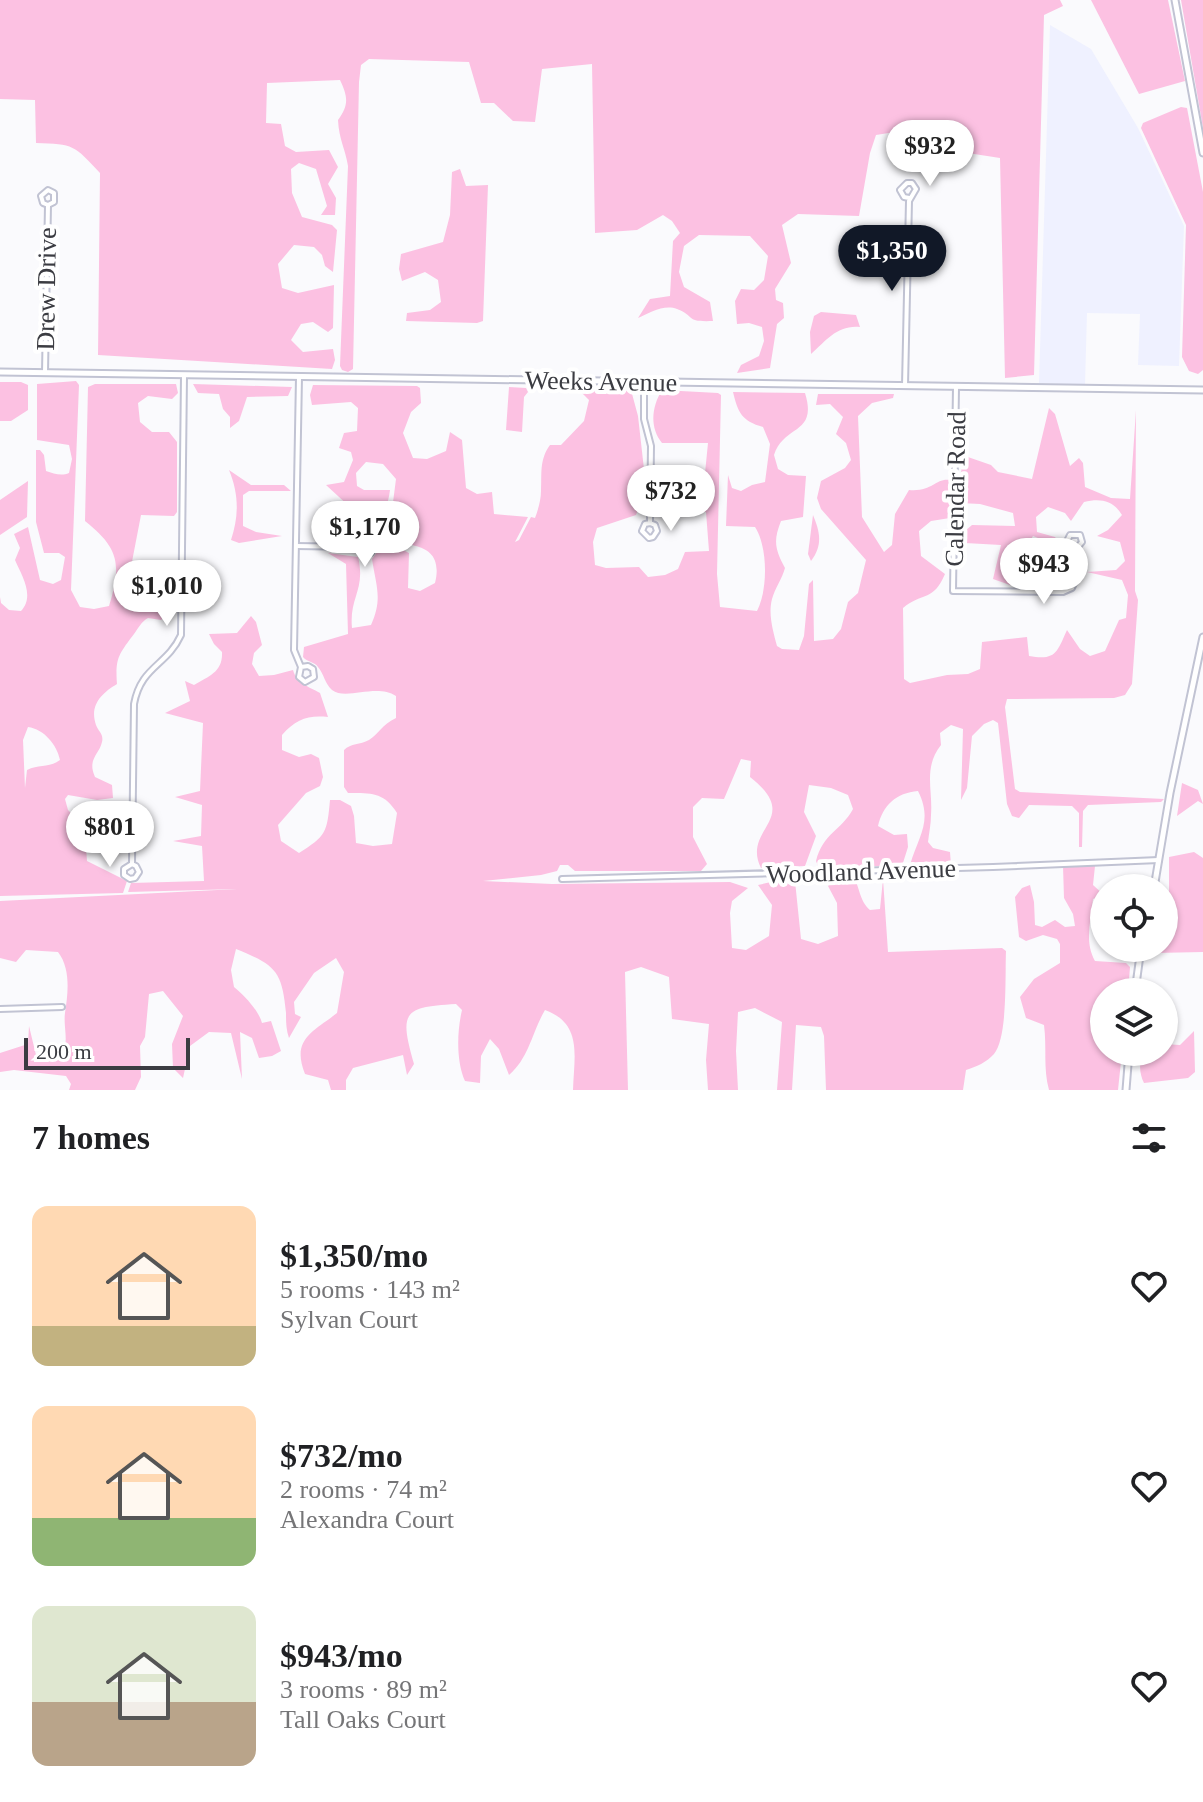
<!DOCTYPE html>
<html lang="en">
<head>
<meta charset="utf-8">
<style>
	:root { --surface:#fff; --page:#f2f2f2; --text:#202124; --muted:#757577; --accent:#111827 }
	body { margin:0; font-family:"Times New Roman",serif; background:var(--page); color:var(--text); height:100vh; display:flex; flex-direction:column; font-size:30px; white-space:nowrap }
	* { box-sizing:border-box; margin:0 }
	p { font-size:26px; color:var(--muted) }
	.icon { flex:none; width:44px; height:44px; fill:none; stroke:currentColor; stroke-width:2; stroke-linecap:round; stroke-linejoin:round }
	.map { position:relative; height:1090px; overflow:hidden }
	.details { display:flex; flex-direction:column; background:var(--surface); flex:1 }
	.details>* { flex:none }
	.controls { position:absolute; left:1090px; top:874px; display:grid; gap:16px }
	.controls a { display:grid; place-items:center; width:88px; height:88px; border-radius:50%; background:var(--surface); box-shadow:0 2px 6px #0004; font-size:40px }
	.scale { position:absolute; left:24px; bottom:20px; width:166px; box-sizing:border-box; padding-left:8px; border:4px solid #3b3c42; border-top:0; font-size:22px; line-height:28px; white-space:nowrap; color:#3b3c42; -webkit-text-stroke:6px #fff; paint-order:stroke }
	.price { position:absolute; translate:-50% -68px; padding:0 18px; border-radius:28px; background:#fff; color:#222; font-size:26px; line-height:52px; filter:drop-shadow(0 2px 4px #0008) }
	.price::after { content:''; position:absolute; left:50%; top:48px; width:24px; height:18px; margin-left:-12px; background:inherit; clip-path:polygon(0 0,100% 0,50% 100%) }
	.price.current { background:var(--accent); color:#fff }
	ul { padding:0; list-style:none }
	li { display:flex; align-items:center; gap:24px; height:200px; padding:0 32px }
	li span { display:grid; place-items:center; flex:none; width:224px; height:160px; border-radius:16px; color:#555 }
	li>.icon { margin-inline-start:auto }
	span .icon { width:96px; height:96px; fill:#fffc; stroke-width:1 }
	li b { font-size:34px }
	h2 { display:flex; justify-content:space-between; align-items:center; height:96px; padding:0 32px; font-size:34px }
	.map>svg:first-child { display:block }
</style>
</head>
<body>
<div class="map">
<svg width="1203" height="1090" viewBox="0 0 1203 1090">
	<rect width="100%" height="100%" fill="#fafafd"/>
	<path fill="#eff1ff" d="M1050,25L1091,49L1138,128L1184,226L1179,366L1138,365L1140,314L1087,313L1085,385L1039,383Z"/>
	<g fill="#fcc1e2" fill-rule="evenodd">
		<path d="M0,0H1060L1063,6L1044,15L1034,375L1005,378L1000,158L929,147L920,128L876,135L870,153L859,216L798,214L782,225L791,263L775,289L776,300L783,303L784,318L777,324L770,368L737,373L741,365L759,356L764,341L762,327L749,323L737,324L735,301L741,289L754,290L764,280L768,256L750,236L699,235L684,246L679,272L684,287L710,302L713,321C684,322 697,317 677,309C664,304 649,313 638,318L650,299L670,296L673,241L680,233L672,221L663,215L637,230L595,233L592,64L542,69L535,122L513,121L494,103H481L469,62L369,59L361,65L359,82L353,369L348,372L342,370L340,366L348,166C345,148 339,140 338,120C349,105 348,97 340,80L267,83L266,123L281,124L285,146L296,152L329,150L338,167L328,184L336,198L335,215H321L327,206L316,169L299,163L291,169L292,193L302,217L332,225L337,230L333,272L325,266L322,255L314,247L294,245L278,264L282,288L298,293L334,285L333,328L328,332L313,322L301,324L291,340L303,352L333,349L335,360L332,369L98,355L100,173C74,145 74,144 36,143L35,100L0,99Z"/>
		<path d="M1091,0H1168L1185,81L1139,94Z"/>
		<path d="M1181,0H1203V128Z"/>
		<path d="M1181,107L1187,108L1203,192V370L1198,374L1189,371L1182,357L1186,225L1141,128L1143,123Z"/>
		<path d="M460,169L466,186L488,185L483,321L477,323L406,321L407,313L430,310L441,302L438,280L425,272L402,281L399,269L401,254L443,242L450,215L452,172Z"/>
		<path d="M821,312L856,315L860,327C837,325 827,340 811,354L810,332L814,316Z"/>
		<path d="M76,381L79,385L71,590L80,607L94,609L109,606C122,564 119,548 85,521L88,387L95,384H176L178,393L172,399L148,396L138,403L140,422L152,432H169L177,442V512L174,516L141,515L130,572L119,584L124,608C143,617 147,604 167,615L161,620L148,618C141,622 139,627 134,634C119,654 115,658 117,684C102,693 89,705 96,725C98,731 104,734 102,742C99,755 87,759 95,777L112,785L113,798L97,800L68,795L65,799L68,810L75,817L87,816L93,826L116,831L117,839L86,847L87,861L127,881L123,893L0,896V597L1,603L9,610L21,611C35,596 22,576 15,560L20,548L14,534L28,527L40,580L53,584L61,580L65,557L59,553H44L36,522V450H40L44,455L46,471C54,474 62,476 69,473L72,459L69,445L37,440V384ZM28,727C44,729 57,745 60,760C49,768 39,764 27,770L25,788L23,740Z"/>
		<path d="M0,382H21L28,385V410L11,421H0Z"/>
		<path d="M193,384L292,387L288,396L247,397L239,421L230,428V417L223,409L219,394L198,393Z"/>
		<path d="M313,385L417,386L420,388L421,403L411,412L403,433L413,458L427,459L446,451L450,432L462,440L466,488L477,494L492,492L494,514L528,517L515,542L519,540L531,517L535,518C538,510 541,500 541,491C542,474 539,460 550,445H561L584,421L589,400L580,391L631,390L638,416L646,487L636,515L597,528L593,542L595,565L606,568L639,567L648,577L665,575L678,569L685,552L709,551L706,512L669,510L665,497L670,487L704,483L708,443H662C649,427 652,406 662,390L718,393L721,395L717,574L720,607L757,611C768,590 768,547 755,527L726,526L728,475L732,488L741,491L752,485L765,482L770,444L763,427C742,421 738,413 733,392L805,393C818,435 784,424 774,455L778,469L788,475L806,476L803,517L781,521C773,541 775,549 785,568C782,579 775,588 772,599C768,614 773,631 777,646L782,649L799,650L804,636L809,584L813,580L814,641L833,639L841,629L848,602L858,593L866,560L821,509L817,498L821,481L845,468L851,460L846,443L836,434L843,417L830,404L816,405L818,394H894L893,398L872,403L858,416L862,517L884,552L892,545L895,514L909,490C933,492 935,478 950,480V518L931,521L919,531L921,556L945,574C933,602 924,591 903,608L904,679L910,683L947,675L968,674L980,669L982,642L1027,637L1029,656C1056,661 1057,652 1067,630L1080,649L1090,656L1105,651L1119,620L1126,618L1128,595L1122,580L1087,572L1116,570L1125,561L1120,542L1097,536L1108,530L1122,515C1113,500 1100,498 1084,502L1071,521L1065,513L1048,507L1036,517L1037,532L1055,537L1063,548L1033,536L1026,548L1029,583L1010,585L993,579L1001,545L965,543V531L972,525L1015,526L1013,513L980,504L960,503V476L965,456L991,465L998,472L1032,479L1049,408L1055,414L1070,466L1079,458L1083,463L1085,487L1111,498L1130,499L1136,410L1135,591L1138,600L1132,684L1125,695L1114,698L1007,699L1005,707L1015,789L1020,792L1164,799L1161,802L1088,805L1083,811L1082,847H1079V813L1072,806L1029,805L1019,818L1012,816L1007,804L998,723L993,720L984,724L972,736L967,788L961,800L963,729L951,725L940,733L941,745C923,768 933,789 931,815C931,824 929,833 928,842L933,848L950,852L951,865H910C919,835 933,821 918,791C896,793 883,805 878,826L894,835L907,834L908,847L902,866H818L816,861C823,833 841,831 853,809L848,795L831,788L809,785L804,812L816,836L805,866L761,868C741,828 804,819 750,777L751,761L741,759L724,799L702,798L693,807V837L707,864L701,871H575L568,865H560L557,871L541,875L483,881L552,884L730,882L748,888L732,901L730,913L732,948L746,950L769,936L772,905L758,885L789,878L795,881L801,939L818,944L838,936L837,903L828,886L835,877L852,874C860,886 859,901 870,910L880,909L883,879L888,952L1002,948L1006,951C1005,975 1008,1037 994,1054C987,1062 976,1067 966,1070L963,1090H826L824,1036L821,1027L796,1025L792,1090H777L782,1022L755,1008L738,1012L736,1051L738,1090H708L706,1060L709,1024L672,1019L669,977L641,967L625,972L628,1090H573C574,1056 583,1024 545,1010C532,1032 529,1058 509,1075L499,1049L490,1039L481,1056L480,1083L465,1081C456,1061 457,1031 462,1010L456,1004C403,1007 399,1012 414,1064L407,1075L403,1055L353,1068L346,1080V1090H331L328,1080L305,1074C291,1039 313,1032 337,1013L344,972L336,958L314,973L294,1002L295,1014L301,1017L289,1038C286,1030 286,1021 286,1013C282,970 275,965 236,949L231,970L234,987C244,995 259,1011 262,1023L271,1021L281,1051L272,1056L259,1058L252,1038L240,1032L242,1079L231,1033L209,1032L190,1046L183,1078L173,1068L172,1044L183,1016L163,991L149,994L145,1037L140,1046L141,1077L135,1090H69L71,1084L66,1076L14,1070L0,1072V1053L28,1044L29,1026L36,1055L61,1056C70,1043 63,1028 65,1013C68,993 71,969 58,952L26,950L16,962L0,958V901L237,889L128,892L131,883L204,881L202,846L173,841L201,836L202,805L175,797L200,791L203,723L165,713L190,701L185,681L194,685C209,676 223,672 222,652L214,644L209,634L237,633L251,616L256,622L262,645L254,653L252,664L259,676L274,675L293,670C297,684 308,686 320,693L328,717C308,715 296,719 282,735V750L299,757L311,754L319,758L323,777L320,786L306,793L278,825L281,841L299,853C326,836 327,833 330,800H340L351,806L354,816L356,843L373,846L392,844L397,813C384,792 371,793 348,793L344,787V750C351,743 360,745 369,740C380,733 381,725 396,718V696C376,683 346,701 332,690C325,684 324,674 318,667C315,662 307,662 303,657L304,647L348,634L346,564L328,553L358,557C366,590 349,597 352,628L371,625C383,599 376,586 372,559L380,548L403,550L409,553L408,588L420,591L435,583C446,538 401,546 376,540L392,510L396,479L383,464L366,462L356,473L357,486L364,490H390C385,527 365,548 327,534L348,521L351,508L326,485L344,482L353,460L351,452L339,448L344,433L357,431L358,408L351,402L312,405L310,395Z"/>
		<path d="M509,387L526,388L528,392L524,397L522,432L506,430Z"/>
		<path d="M229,470L251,485H284L291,491H249L243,495V526L256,532L282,536L239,543L231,540C239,516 239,494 229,470Z"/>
		<path d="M28,481L27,517L0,535V500Z"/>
		<path d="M813,515C820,532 823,545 811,561L808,554Z"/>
		<path d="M1182,783L1198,790L1203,804L1198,801L1177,816Z"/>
		<path d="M1194,852L1203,858V952L1155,953V948H1164V902L1169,893V857Z"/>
		<path d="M1063,866H1095L1093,885L1104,895L1093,899C1091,921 1084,941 1095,961L1126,963L1130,967L1128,992H1104V1052H1122L1118,1090H1049C1043,1068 1047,1048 1044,1025L1026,1018L1020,997L1034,979L1060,963V944L1057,939L1043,935L1026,941L1019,937L1015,897L1022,888L1030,885L1034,902L1035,925L1042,927L1055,920L1065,927L1075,926L1073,914L1064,898Z"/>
		<path d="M1194,1031L1195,1072L1188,1078L1144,1083C1139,1073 1139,1062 1143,1052H1164V1044L1180,1045Z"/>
	</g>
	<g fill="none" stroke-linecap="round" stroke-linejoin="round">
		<g stroke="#c1c3d3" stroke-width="8">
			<g id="minor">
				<path d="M45,373L48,205L43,203L41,196L48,190L54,193V202L48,205"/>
				<path d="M299,377L294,650L301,667L299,677L305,682L314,677L313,669L308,666L301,667"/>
				<path d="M644,381V419L651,446L650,523L655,525L657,531L653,537L649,538L642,531L645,524L650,523"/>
				<path d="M905,386L909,201L916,189L912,183H907L900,190L904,197L909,198"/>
				<path d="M956,387L953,591L1063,592L1072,588L1074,583L1076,549L1082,542L1080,535H1070L1067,541L1069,546L1076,549"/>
				<path d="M296,546L358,547L364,555L371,553L373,548L371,541L366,540L359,543L358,547"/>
				<path d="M132,864L124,869V875L130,879L135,878L139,872L136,866L132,864L134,704C141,666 167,666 181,635L184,376"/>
				<path d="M562,879L993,867L1159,860"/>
				<path d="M0,1009L62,1007"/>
			</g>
		</g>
		<g stroke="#c1c3d3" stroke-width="9">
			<g id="tertiary">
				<path d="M1175,0L1203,153"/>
				<path d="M0,372L1203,390"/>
				<path d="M1154,888L1170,793L1203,637"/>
				<path d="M1135,992L1141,948"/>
				<path d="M1126,1090L1129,1052"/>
			</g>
		</g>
		<use href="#minor" stroke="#fff" stroke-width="4"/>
		<use href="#tertiary" stroke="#fff" stroke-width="5"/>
	</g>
	<g text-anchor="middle" stroke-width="8" stroke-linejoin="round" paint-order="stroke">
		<g font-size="26" fill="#3b3c42" stroke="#fff">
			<text transform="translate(46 289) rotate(-89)" y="9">Drew Drive</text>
			<text transform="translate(601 381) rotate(1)" y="9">Weeks Avenue</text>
			<text transform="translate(955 489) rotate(-89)" y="9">Calendar Road</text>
			<text transform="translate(861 871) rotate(-2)" y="9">Woodland Avenue</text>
		</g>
	</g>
</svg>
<div class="controls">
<a><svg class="icon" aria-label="locate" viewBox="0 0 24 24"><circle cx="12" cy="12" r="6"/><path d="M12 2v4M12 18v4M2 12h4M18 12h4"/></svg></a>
<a><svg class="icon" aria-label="layers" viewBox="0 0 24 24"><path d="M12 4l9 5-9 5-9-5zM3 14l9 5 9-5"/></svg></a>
</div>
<div class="scale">200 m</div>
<b class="price" style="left:930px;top:188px">$932</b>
<b class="price current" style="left:892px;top:293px">$1,350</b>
<b class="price" style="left:671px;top:533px">$732</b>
<b class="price" style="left:365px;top:569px">$1,170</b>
<b class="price" style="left:1044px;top:606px">$943</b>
<b class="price" style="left:167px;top:628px">$1,010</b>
<b class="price" style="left:110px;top:869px">$801</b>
</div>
<section class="details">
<h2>7 homes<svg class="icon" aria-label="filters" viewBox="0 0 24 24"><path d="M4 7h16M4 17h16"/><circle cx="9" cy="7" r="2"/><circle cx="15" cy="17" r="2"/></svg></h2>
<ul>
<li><span style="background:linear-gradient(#ffd9b3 75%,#c2b280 0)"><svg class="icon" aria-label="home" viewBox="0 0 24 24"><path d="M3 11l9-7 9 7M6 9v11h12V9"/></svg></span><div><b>$1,350/mo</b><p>5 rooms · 143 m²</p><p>Sylvan Court</p></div><svg class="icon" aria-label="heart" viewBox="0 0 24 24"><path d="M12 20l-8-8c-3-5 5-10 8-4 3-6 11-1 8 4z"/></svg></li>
<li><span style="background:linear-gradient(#ffd9b3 70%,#8fb573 0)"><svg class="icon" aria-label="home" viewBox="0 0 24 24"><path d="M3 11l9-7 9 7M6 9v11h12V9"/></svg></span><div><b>$732/mo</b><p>2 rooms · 74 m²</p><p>Alexandra Court</p></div><svg class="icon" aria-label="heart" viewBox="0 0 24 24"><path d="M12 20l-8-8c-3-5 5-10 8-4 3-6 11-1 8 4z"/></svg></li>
<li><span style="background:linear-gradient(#dfe7d0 60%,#b9a48a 0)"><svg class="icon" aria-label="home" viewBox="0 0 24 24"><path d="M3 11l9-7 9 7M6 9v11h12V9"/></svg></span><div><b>$943/mo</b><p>3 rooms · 89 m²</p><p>Tall Oaks Court</p></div><svg class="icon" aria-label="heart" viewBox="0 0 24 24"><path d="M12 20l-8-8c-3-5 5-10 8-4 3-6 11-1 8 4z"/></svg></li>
</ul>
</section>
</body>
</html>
